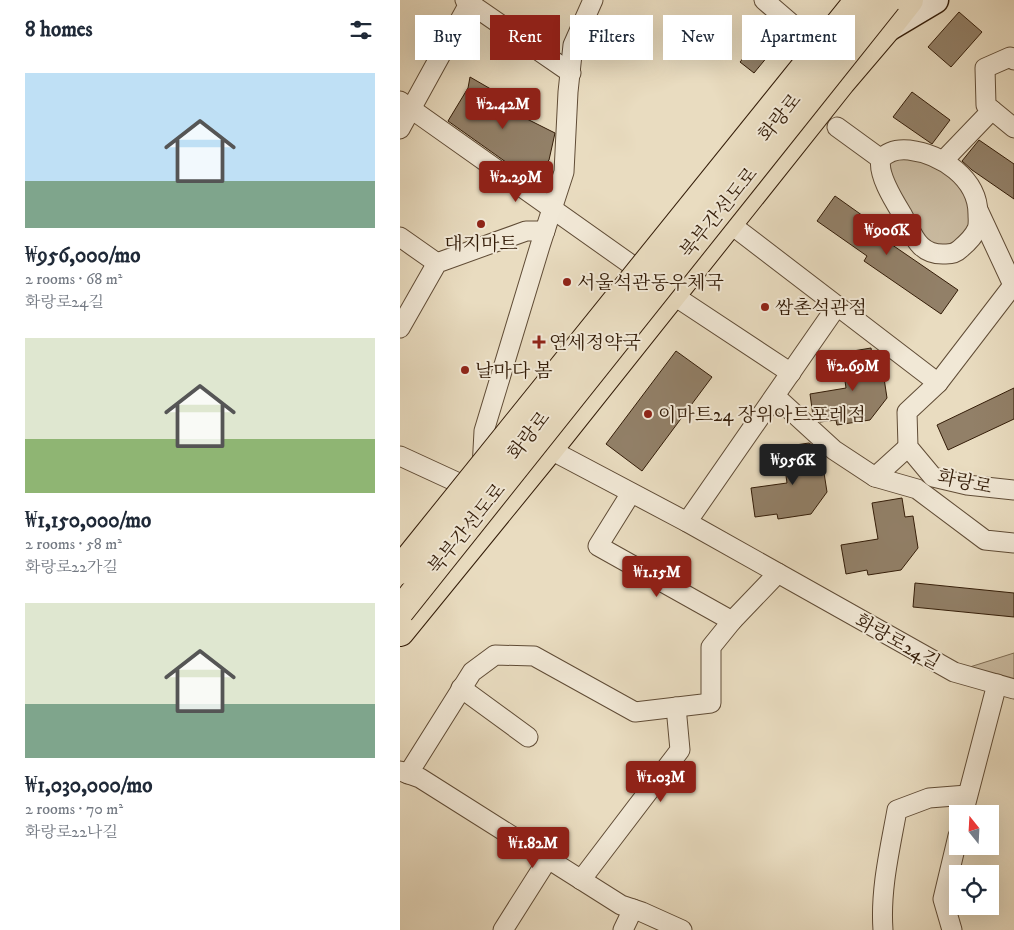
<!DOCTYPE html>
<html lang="en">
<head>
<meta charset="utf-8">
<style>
	:root { --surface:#fff; --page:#f6f6f7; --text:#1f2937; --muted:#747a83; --accent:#8f2418 }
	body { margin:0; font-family:"IM FELL DW Pica","Noto Serif KR",serif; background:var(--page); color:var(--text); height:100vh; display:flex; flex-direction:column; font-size:19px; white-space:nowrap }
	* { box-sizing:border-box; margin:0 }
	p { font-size:16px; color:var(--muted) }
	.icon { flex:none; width:28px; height:28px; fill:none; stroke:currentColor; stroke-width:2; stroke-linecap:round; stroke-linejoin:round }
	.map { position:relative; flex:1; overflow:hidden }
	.details { display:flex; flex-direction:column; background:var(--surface); width:400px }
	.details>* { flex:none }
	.hud { position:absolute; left:15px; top:15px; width:475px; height:45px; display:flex; gap:10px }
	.needle { width:32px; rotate:342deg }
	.controls { position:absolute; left:549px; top:805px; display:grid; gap:10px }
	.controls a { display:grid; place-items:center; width:50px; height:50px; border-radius:0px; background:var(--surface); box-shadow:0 5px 20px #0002; font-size:25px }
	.price { position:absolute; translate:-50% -42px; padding:0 11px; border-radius:5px; background:var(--accent); color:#fff; font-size:16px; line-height:32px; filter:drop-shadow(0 1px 2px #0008) }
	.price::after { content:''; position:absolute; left:50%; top:30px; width:15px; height:11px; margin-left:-8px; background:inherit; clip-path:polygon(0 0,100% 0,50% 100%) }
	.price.active { background:#222; color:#fff }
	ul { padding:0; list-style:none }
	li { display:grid; align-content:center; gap:10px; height:265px; padding:0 25px }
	li span { display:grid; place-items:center; height:155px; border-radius:0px; color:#555 }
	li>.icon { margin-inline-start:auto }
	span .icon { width:90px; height:90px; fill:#fffc; stroke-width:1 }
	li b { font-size:21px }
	h2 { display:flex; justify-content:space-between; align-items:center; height:60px; padding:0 25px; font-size:21px }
	.chip { padding:0 18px; border-radius:0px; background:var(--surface); box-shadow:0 5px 20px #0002; font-size:18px; line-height:45px }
	.chip.active { background:var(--accent); color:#fff }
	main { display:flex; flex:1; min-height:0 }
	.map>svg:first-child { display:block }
</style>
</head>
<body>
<main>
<section class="details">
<h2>8 homes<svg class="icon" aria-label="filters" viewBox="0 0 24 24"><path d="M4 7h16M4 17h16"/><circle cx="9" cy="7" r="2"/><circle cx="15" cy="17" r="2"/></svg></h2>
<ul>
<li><span style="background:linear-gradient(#bfe0f5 70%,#7fa58c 0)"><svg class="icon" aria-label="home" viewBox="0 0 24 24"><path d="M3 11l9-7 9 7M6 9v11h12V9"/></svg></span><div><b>₩956,000/mo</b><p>2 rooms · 68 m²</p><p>화랑로24길</p></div></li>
<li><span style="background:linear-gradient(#dfe7d0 65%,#8fb573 0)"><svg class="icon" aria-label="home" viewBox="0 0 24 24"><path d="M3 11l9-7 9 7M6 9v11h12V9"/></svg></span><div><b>₩1,150,000/mo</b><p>2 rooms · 58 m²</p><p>화랑로22가길</p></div></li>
<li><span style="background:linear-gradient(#dfe7d0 65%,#7fa58c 0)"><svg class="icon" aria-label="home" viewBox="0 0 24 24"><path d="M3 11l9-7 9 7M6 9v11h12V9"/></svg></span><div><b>₩1,030,000/mo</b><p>2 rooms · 70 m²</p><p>화랑로22나길</p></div></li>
</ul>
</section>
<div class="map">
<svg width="614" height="930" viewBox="0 0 614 930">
	<rect width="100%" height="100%" fill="#e9dcc0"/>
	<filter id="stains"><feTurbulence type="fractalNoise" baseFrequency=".004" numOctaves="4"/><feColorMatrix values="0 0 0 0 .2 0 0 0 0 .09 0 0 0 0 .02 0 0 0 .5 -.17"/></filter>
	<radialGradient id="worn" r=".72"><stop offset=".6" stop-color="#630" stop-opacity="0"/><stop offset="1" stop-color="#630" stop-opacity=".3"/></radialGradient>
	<g fill="#cabba1" stroke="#7e6c54">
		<path d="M500,149L562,177L578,220L563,246L535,255L505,221L485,155Z"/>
		<path d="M614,653V689L554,672Z"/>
	</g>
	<g fill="#928068" stroke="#331c08">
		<path d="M559,12L582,32L551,67L528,47Z"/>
		<path d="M369,28L382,39L354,73L340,62Z"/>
		<path d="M70,77L108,99L104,104L116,111L115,113L155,133L149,160L136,175L127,177L48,121L68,88Z"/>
		<path d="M512,92L550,120L532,144L493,117Z"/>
		<path d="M579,140L614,164V199L572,170L562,161Z"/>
		<path d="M435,196L473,223L469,229L558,290L541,314L464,261L467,256L417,221Z"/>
		<path d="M471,348L474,367L482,365L487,398L470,420L437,425L436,420L420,422L413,416L410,394L446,388L441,353Z"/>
		<path d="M276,351L312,377L242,471L206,444Z"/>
		<path d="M614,388V419L548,450L537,425Z"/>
		<path d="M409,443L412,445L415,461L422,460L427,492L411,514L378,519L377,514L355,517L351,488L387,483L382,447Z"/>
		<path d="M502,498L505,517L513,516L518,548L501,570L468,575L467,570L446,574L441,545L478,539L472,503Z"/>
		<path d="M515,583L614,593V617L513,607Z"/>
	</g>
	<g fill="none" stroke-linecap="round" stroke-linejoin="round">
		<g stroke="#604c36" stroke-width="21">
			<g id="street">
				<path d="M65,0L171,73"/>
				<path d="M364,0L401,32L443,28"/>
				<path d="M614,60L610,57L585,68L586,105L614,128"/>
				<path d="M0,101L250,278"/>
				<path d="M437,127L481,159C488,151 499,149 509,150C541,154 578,178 578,214C578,219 579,224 577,229C574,236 566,244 560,249C556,253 551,254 546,254C518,256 513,234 502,214C494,201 477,174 481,159"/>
				<path d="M0,129L71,0"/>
				<path d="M543,161L592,110"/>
				<path d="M579,212L613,285"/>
				<path d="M329,223L538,383L507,412L508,447L533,477L567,485L614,490"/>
				<path d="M0,237L37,263"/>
				<path d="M273,295L391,373"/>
				<path d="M0,328L37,263L126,231H145"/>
				<path d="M538,383L614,284"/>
				<path d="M375,396L434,450L475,477"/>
				<path d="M508,447L475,477L517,489L585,540L614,543"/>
				<path d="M149,449L287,522L554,672L614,689"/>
				<path d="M0,456L76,491"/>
				<path d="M82,469L84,431L140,246L164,172L168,92L173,45L193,0"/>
				<path d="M231,493L198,546L332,621"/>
				<path d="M287,522L437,306"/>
				<path d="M61,688L128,737"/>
				<path d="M0,771L20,778L221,905L242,912L282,930"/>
				<path d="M8,774L72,672L95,655L134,656L235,712L311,703V647L332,621L378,573"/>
				<path d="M563,814L597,684"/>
				<path d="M181,880L280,750L276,707"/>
				<path d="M103,930L148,859"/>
				<path d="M223,930L233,909"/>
				<path d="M483,930C480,890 490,849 497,810L529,798L567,795"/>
				<path d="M552,930L543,899L558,836"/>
			</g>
		</g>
		<g stroke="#331c08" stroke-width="29">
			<path id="secondary" d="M488,28L535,0"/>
		</g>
		<g stroke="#331c08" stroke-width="30">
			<path id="primary" d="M0,632L149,449L441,82L487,28L509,0"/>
		</g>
		<use href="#street" stroke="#f1e8d6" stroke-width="19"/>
		<use href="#secondary" stroke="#f1e8d6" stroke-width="26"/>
		<use href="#primary" stroke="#e9dcc0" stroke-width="28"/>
		<g stroke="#331c08" stroke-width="30" stroke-linecap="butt">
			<g id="highway-bridge">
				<path d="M0,570L459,0"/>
				<path d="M0,611L487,0"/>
			</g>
		</g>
		<use href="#highway-bridge" stroke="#e9dcc0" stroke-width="28"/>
	</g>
	<g fill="#8f2418" stroke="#f1e8d6" stroke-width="2">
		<circle cx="81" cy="224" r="5"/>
		<circle cx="167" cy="282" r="5"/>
		<circle cx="365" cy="307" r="5"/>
		<path d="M136.5 334.5h5v5h5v5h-5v5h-5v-5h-5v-5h5z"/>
		<circle cx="65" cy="370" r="5"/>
		<circle cx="248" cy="414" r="5"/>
	</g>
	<g text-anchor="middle" stroke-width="4" stroke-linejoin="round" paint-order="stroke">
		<g font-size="19" fill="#331c08" stroke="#f1e8d6">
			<text transform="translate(379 117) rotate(-51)" y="7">화랑로</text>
			<text transform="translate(318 212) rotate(-51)" y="7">북부간선도로</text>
			<text transform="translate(128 435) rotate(-52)" y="7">화랑로</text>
			<text transform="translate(565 481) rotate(12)" y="7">화랑로</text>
			<text transform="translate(66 528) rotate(-51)" y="7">북부간선도로</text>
			<text transform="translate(498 641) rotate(29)" y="7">화랑로24길</text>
		</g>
		<g font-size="19" fill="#331c08" stroke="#f1e8d6" text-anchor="start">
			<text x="81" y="250" text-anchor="middle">대지마트</text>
			<text x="177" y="289">서울석관동우체국</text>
			<text x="375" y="314">쌈촌석관점</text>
			<text x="149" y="349">연세정약국</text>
			<text x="75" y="377">날마다 봄</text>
			<text x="258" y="421">이마트24 장위아트포레점</text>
		</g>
	</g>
	<rect width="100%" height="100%" filter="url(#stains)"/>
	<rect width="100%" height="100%" fill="url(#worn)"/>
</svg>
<div class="controls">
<a><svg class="needle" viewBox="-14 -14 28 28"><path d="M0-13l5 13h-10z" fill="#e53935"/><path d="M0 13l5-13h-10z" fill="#747a83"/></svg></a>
<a><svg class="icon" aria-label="locate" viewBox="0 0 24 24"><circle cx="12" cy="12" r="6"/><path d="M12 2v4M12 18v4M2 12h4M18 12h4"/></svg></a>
</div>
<b class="price" style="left:103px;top:130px">₩2.42M</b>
<b class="price" style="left:116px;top:203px">₩2.29M</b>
<b class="price" style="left:487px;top:256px">₩906K</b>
<b class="price" style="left:453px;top:392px">₩2.69M</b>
<b class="price active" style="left:393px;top:486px">₩956K</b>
<b class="price" style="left:257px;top:598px">₩1.15M</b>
<b class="price" style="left:261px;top:803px">₩1.03M</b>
<b class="price" style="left:133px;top:869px">₩1.82M</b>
<div class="hud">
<a class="chip">Buy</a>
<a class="chip active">Rent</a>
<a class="chip">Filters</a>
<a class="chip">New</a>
<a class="chip">Apartment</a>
</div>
</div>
</main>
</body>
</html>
